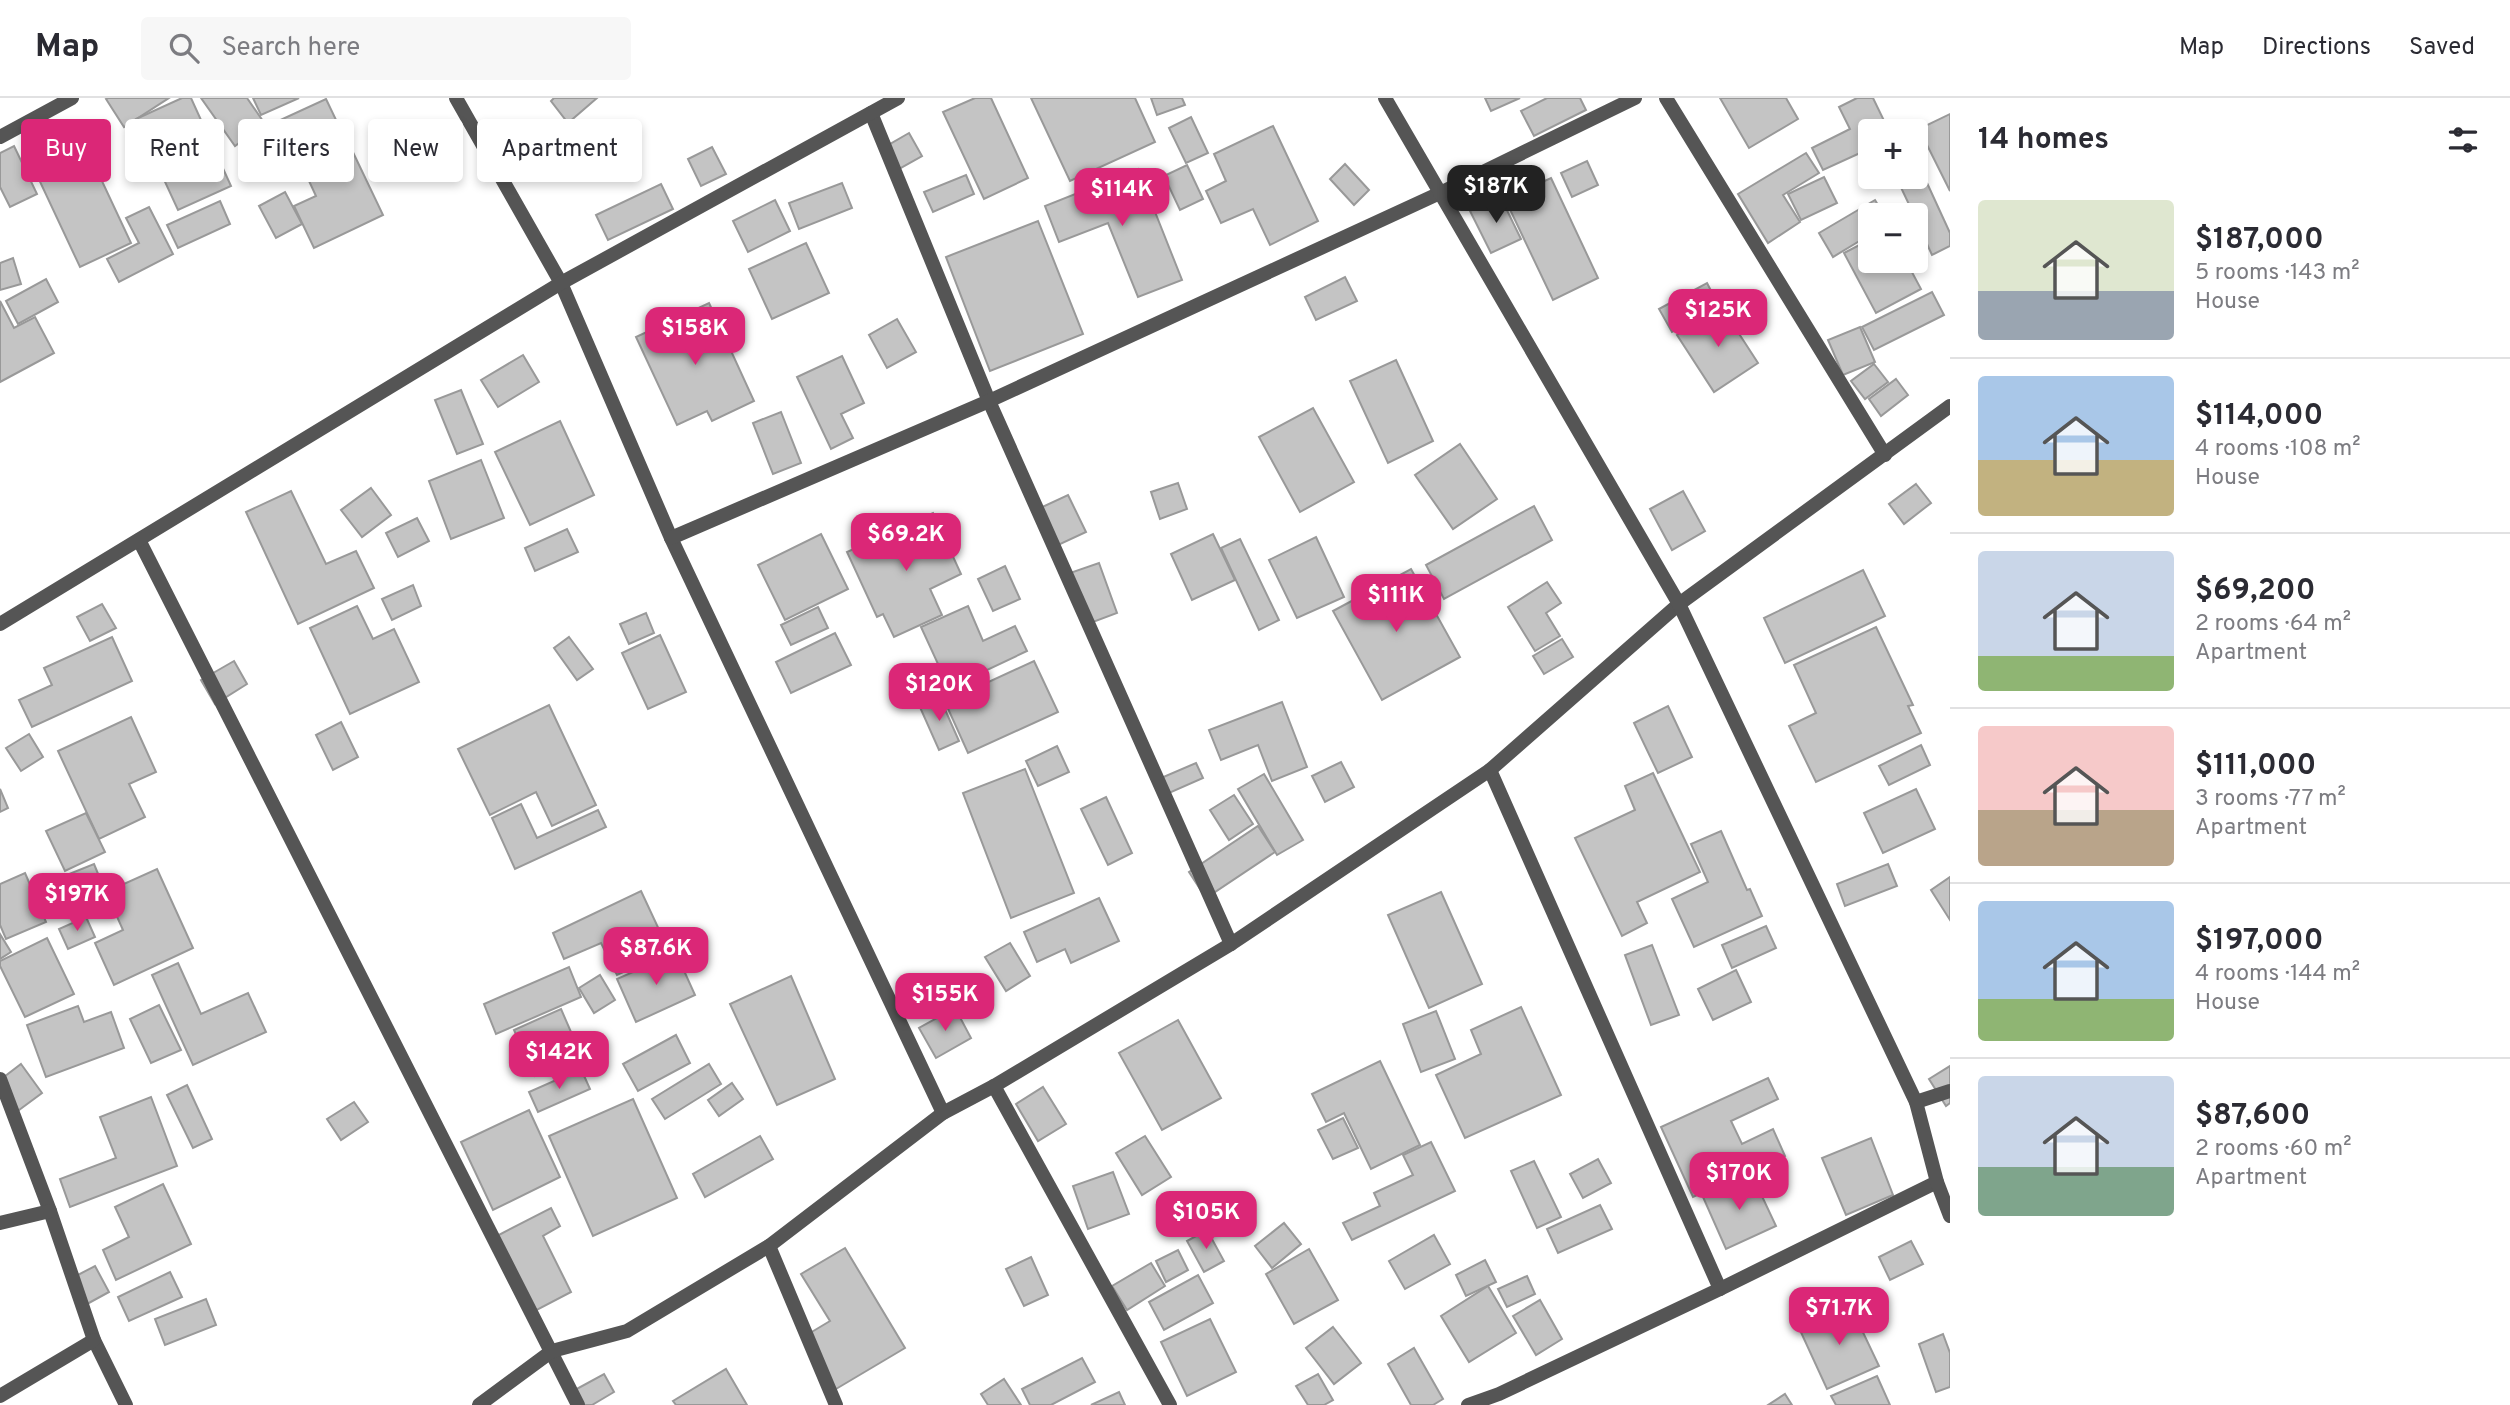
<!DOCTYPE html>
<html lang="en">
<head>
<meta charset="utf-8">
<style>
	:root { --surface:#fff; --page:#f7f7f7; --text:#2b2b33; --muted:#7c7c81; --line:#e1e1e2; --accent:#db2777 }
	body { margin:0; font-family:Overpass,sans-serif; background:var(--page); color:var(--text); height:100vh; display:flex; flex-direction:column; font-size:26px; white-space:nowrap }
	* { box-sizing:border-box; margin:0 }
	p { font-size:23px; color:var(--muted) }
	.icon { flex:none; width:38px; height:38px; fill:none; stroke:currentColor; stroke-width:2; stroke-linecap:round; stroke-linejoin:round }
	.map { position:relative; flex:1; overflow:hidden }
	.sheet { display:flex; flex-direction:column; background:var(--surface); width:560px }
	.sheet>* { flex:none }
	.top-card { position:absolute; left:21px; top:21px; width:665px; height:63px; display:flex; gap:14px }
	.fabs { position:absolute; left:1858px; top:21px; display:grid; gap:14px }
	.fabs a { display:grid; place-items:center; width:70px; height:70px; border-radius:7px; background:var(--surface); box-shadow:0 4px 10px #0003; font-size:35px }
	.price { position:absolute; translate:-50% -60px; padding:0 16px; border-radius:14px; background:var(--accent); color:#fff; font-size:23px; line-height:46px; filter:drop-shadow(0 2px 4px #0008) }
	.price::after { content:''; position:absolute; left:50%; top:42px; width:21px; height:16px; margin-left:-10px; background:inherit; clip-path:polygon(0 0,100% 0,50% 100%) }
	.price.current { background:#222; color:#fff }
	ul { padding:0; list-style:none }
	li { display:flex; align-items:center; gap:21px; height:175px; padding:0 28px }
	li+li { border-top:2px solid var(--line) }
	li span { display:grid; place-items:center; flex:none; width:196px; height:140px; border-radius:7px; color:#555 }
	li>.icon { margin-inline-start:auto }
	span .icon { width:84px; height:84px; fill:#fffc; stroke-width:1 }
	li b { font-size:30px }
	h2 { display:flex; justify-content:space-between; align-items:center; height:84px; padding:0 28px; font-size:30px }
	.tag { padding:0 24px; border-radius:7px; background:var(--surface); box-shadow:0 4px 10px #0003; font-size:24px; line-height:63px }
	.tag.current { background:var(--accent); color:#fff }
	header { display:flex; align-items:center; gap:42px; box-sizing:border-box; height:98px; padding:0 35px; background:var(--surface); border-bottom:2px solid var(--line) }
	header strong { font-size:33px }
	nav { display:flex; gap:38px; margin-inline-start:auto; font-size:24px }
	.search { width:490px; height:63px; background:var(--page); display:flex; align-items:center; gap:18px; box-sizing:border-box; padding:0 24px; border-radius:7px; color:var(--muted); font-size:26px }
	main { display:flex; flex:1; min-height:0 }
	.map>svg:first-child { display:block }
</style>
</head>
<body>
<header>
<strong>Map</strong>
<div class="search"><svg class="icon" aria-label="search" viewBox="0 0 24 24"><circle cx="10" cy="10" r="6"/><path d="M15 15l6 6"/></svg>Search here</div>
<nav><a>Map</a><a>Directions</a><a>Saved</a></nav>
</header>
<main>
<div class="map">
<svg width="1950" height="1307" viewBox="0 0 1950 1307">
	<rect width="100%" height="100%" fill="#fff"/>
	<g fill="#c4c4c4" stroke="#999" stroke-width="2">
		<path d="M108,0H169L124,29L106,1Z"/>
		<path d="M182,0H191L231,88L178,112L136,21Z"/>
		<path d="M201,0H247L265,26L235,48Z"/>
		<path d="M253,0H299L261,17Z"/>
		<path d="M554,0H597L568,25L551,3Z"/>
		<path d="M975,0H991L1028,80L984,101L943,14Z"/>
		<path d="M1031,0H1135L1155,44L1070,83Z"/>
		<path d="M1151,0H1182L1185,7L1157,17Z"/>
		<path d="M1485,0H1520L1491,13Z"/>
		<path d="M1547,0H1580L1586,12L1534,38L1521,13Z"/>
		<path d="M1720,0H1786L1798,21L1749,50Z"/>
		<path d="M1857,0H1873L1889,33H1871V50L1823,72L1812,50L1850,31L1839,9Z"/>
		<path d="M326,1L348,47L285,77L263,30Z"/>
		<path d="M1950,16V93L1919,31Z"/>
		<path d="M1191,19L1208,55L1186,65L1169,30Z"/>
		<path d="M1273,28L1318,123L1270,147L1253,111L1221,125L1206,93L1226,83L1214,56Z"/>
		<path d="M909,35L922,58L897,72L885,49Z"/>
		<path d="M14,48L37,96L10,109L0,89V55Z"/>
		<path d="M350,48L383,117L314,150L294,108L316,98L303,70Z"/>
		<path d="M86,49L131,145L80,169L35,73Z"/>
		<path d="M712,49L726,76L701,88L688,61Z"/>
		<path d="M1806,55L1819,75L1783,97L1800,124L1768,145L1738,96Z"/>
		<path d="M1916,61L1950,135V148L1932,157L1916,122V117H1914L1896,79H1916Z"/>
		<path d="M1587,63L1598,87L1572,99L1561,75Z"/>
		<path d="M1345,66L1369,92L1354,107L1330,81Z"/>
		<path d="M1187,67L1203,101L1180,112L1164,78Z"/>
		<path d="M1138,71L1182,182L1138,199L1108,125L1059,144L1045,108Z"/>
		<path d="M966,77L974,96L933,114L924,94Z"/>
		<path d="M1824,79L1837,105L1801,122L1788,96Z"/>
		<path d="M1551,80L1598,180L1553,202L1505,101Z"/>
		<path d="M842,85L852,110L799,131L789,105Z"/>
		<path d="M661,86L673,111L608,142L596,117Z"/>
		<path d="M285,94L302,126L276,140L259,108Z"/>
		<path d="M1500,98L1521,141L1491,155L1470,113Z"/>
		<path d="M775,102L790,133L748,154L733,123Z"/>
		<path d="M1875,102L1884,117H1871V136L1833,159L1819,135Z"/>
		<path d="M220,103L230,126L178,150L167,127Z"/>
		<path d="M149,109L173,156L119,184L107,161L139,145L126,120Z"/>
		<path d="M1038,123L1083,236L990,273L946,159Z"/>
		<path d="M1871,141V163H1906L1921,191L1876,215L1844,155Z"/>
		<path d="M806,145L829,195L772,221L749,171Z"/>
		<path d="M13,160L21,186L0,192V165Z"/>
		<path d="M1345,179L1357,203L1316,222L1305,199Z"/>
		<path d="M46,181L58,204L18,226L6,203Z"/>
		<path d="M1707,185L1719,208L1672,234L1659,211Z"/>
		<path d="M1932,194L1944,217L1874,252L1862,229Z"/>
		<path d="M0,203L14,230L35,219L54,255L0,284Z"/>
		<path d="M709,205L754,303L712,323L707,313L677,327L636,239Z"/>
		<path d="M1721,208L1758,265L1714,294L1677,237Z"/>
		<path d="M897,221L916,254L887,270L869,237Z"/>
		<path d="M1860,229L1875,264L1843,277L1828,242Z"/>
		<path d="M523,257L539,284L498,309L481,282Z"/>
		<path d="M842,258L864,305L841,316L853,340L831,351L797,279Z"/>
		<path d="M1396,262L1433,343L1388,365L1350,283Z"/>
		<path d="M1874,266L1888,284L1865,301L1851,283Z"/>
		<path d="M1896,281L1908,297L1881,318L1869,301Z"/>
		<path d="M461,292L483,346L457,356L435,302Z"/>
		<path d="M1313,310L1354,384L1300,414L1259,339Z"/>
		<path d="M781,314L801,365L773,376L753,325Z"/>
		<path d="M560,323L594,397L530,427L495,354Z"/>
		<path d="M1460,346L1497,401L1453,431L1415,377Z"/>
		<path d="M481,362L504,420L451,441L429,383Z"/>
		<path d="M1178,385L1187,411L1160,421L1151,394Z"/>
		<path d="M1916,386L1931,405L1904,426L1889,406Z"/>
		<path d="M371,390L391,417L362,439L341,412Z"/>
		<path d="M291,393L326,466L356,453L374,490L298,526L246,414Z"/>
		<path d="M1683,393L1705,433L1672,452L1650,411Z"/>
		<path d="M1068,397L1086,434L1056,448L1038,411Z"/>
		<path d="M1534,408L1552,442L1444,501L1426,467Z"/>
		<path d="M933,415L961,476L930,491L942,517L894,539L883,516L877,519L847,454Z"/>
		<path d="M417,420L429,443L398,459L386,435Z"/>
		<path d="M567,431L578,454L535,473L525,450Z"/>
		<path d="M821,436L848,491L785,522L758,467Z"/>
		<path d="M1213,436L1235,482L1192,502L1171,456Z"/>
		<path d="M1316,439L1344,499L1297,520L1269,462Z"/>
		<path d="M1240,441L1279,522L1259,532L1221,450Z"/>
		<path d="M1099,465L1117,515L1085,527L1067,476Z"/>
		<path d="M1005,468L1020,501L993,513L978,481Z"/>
		<path d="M1411,471L1460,559L1382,602L1333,513Z"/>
		<path d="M1863,472L1885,518L1785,565L1764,520Z"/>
		<path d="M1547,484L1561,505L1546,515L1560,538L1535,553L1508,509Z"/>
		<path d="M413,487L421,508L392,522L382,501Z"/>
		<path d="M102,506L116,530L90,543L77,519Z"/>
		<path d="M357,508L373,541L394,531L419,584L350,616L310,530Z"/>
		<path d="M968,508L983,543L1015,528L1027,553L949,590L921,529Z"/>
		<path d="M818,509L828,530L791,547L781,527Z"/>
		<path d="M646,515L654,535L629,546L620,526Z"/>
		<path d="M1876,529L1913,607L1908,608L1921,635L1816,684L1789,628L1816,615L1794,567Z"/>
		<path d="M835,535L851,567L791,595L776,564Z"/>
		<path d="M660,537L686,594L648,611L622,555Z"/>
		<path d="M112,539L132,583L32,629L19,602L52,587L44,570Z"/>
		<path d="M569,539L593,571L577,582L554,550Z"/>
		<path d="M1562,541L1573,559L1544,576L1533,558Z"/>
		<path d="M234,563L247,586L215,606L201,582Z"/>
		<path d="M1034,563L1058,614L968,655L945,604Z"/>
		<path d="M939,598L959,643L939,652L919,607Z"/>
		<path d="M1282,604L1307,669L1272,683L1258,647L1221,662L1209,632Z"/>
		<path d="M549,607L596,707L552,728L536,694L490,717L458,651Z"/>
		<path d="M1668,608L1692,659L1658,675L1634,625Z"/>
		<path d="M131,619L156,674L129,686L145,719L99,741L58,653Z"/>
		<path d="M341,624L358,659L333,672L316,637Z"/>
		<path d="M29,636L43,659L21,673L6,650Z"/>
		<path d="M1921,647L1930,667L1889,687L1879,668Z"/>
		<path d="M1057,648L1069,674L1038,688L1026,663Z"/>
		<path d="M1341,664L1354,689L1325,704L1312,678Z"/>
		<path d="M1196,665L1203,680L1160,699L1154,683Z"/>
		<path d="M1025,671L1074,795L1011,820L963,695Z"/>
		<path d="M1653,675L1700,774L1637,804L1647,825L1622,838L1575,740L1635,712L1625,688Z"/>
		<path d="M1264,676L1303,742L1277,757L1238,691Z"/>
		<path d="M0,691L8,710L0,714Z"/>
		<path d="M1916,691L1935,731L1883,755L1864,715Z"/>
		<path d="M1234,697L1253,726L1229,742L1210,712Z"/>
		<path d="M1106,699L1132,755L1108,767L1081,711Z"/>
		<path d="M521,706L537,740L598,712L606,729L515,771L492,720Z"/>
		<path d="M86,715L105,754L65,773L46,733Z"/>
		<path d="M1258,728L1275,754L1206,800L1189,774Z"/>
		<path d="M1721,733L1747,792L1750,791L1762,818L1694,849L1672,801L1708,784L1691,746Z"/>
		<path d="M94,766L103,788L77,798L69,776Z"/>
		<path d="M1888,766L1897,788L1845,808L1837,786Z"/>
		<path d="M157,771L193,850L114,887L95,845L123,832L106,794Z"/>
		<path d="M25,775L46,824L6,841L0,827V786Z"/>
		<path d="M1950,779V822L1931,792Z"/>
		<path d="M641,793L669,853L617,877L601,845L564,861L553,835Z"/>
		<path d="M1441,794L1482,886L1429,910L1388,817Z"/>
		<path d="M1099,800L1119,843L1071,865L1065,851L1037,864L1024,834Z"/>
		<path d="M86,819L95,839L68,851L59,831Z"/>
		<path d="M1766,828L1776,850L1732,870L1722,847Z"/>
		<path d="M0,836L11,854L0,861Z"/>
		<path d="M47,840L74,896L25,919L0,868V863Z"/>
		<path d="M1010,845L1030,878L1006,893L985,859Z"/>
		<path d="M1652,847L1679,917L1651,927L1625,857Z"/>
		<path d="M676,855L695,897L636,924L617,881Z"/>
		<path d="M178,865L201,916L248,895L266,934L193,967L152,877Z"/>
		<path d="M569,869L581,899L496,936L484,906Z"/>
		<path d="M1736,872L1751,904L1713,922L1698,891Z"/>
		<path d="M600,877L615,902L594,915L579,890Z"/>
		<path d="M791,878L835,981L777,1007L730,906Z"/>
		<path d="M159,907L181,952L151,965L130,921Z"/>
		<path d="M78,908L84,924L111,914L124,950L46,979L27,927Z"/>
		<path d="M1521,909L1561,997L1465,1040L1436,977L1481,956L1471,932Z"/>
		<path d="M955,910L971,940L936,960L919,930Z"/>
		<path d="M561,911L581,957L535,978L514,932Z"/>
		<path d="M1436,913L1455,961L1421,974L1403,926Z"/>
		<path d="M1178,922L1221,1000L1162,1032L1119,955Z"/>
		<path d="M676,937L690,965L638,993L623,966Z"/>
		<path d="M1380,963L1420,1047L1371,1071L1344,1015L1326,1024L1312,996Z"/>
		<path d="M21,966L42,995L15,1015L0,982Z"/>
		<path d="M709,966L721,986L665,1021L652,1001Z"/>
		<path d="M1950,968V1005L1946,1008L1929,981Z"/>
		<path d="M581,971L590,991L538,1014L529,994Z"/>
		<path d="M1768,980L1778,1001L1731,1023L1742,1046L1773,1031L1785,1058L1693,1099L1661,1029Z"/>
		<path d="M732,985L743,1001L719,1018L708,1002Z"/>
		<path d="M187,987L212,1041L193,1050L167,997Z"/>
		<path d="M1043,989L1066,1026L1038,1043L1016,1006Z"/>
		<path d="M151,999L177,1068L70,1109L60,1081L116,1060L100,1019Z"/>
		<path d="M633,1001L677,1100L593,1138L549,1038Z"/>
		<path d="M354,1004L368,1024L341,1042L327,1021Z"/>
		<path d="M529,1012L560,1079L493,1112L461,1044Z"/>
		<path d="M1343,1020L1358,1050L1333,1061L1318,1032Z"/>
		<path d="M760,1038L773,1061L705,1099L693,1076Z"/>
		<path d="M1145,1038L1171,1079L1142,1097L1116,1055Z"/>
		<path d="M1871,1040L1893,1097L1846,1117L1822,1060Z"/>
		<path d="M1431,1044L1455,1093L1352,1142L1343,1125L1380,1108L1374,1095L1413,1077L1403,1057Z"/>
		<path d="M1598,1061L1611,1085L1583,1100L1570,1076Z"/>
		<path d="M1534,1063L1561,1119L1537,1130L1511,1073Z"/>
		<path d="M1113,1074L1129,1116L1088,1131L1073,1088Z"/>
		<path d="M1752,1077L1776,1128L1726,1151L1703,1099Z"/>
		<path d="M163,1086L191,1146L116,1182L103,1152L129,1139L115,1109Z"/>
		<path d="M1600,1107L1612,1131L1558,1155L1547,1131Z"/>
		<path d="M551,1110L560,1128L543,1138L571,1194L531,1215L493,1140Z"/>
		<path d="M1284,1125L1301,1146L1272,1170L1255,1148Z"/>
		<path d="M1207,1132L1224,1163L1204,1174L1187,1143Z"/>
		<path d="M1434,1137L1450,1166L1405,1191L1389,1163Z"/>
		<path d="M1911,1143L1923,1166L1890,1182L1879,1159Z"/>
		<path d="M845,1150L905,1250L836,1291L805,1238L830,1223L801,1176Z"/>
		<path d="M1309,1151L1338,1202L1294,1226L1266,1176Z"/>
		<path d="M1178,1152L1188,1172L1166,1184L1156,1163Z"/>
		<path d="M1031,1159L1048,1197L1024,1208L1006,1171Z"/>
		<path d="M1485,1162L1496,1184L1466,1198L1456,1177Z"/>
		<path d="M1151,1165L1165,1188L1127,1212L1112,1188Z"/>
		<path d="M95,1168L109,1194L87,1206L74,1179Z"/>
		<path d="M170,1174L182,1199L129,1223L118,1199Z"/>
		<path d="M1198,1177L1213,1205L1164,1232L1149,1204Z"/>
		<path d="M1527,1178L1535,1196L1507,1209L1498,1191Z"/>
		<path d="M1488,1188L1516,1235L1469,1264L1441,1218Z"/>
		<path d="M206,1201L216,1227L165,1247L155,1221Z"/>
		<path d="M1540,1202L1562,1241L1536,1257L1513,1218Z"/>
		<path d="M1850,1207L1879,1268L1827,1291L1799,1230Z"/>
		<path d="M1210,1221L1236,1274L1187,1298L1161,1244Z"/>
		<path d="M1333,1229L1361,1265L1334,1286L1306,1250Z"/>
		<path d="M1943,1236L1950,1255V1289L1936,1294L1919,1246Z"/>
		<path d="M1414,1250L1443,1301L1433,1307H1411L1388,1266Z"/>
		<path d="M1082,1260L1095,1284L1051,1307H1030L1022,1291Z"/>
		<path d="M726,1271L747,1307H676L673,1303Z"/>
		<path d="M604,1276L614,1294L592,1307H580L573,1293Z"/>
		<path d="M1318,1276L1333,1302L1324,1307H1308L1296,1288Z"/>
		<path d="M1877,1278L1890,1307H1836L1831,1298Z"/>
		<path d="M1004,1281L1021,1307H988L981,1296Z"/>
		<path d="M1119,1294L1125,1307H1091Z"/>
		<path d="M1785,1296L1792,1307H1768Z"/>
	</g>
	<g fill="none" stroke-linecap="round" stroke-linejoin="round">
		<g stroke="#555" stroke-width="14">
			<path d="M456,0L561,185L671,440L943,1015"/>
			<path d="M1666,0L1885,357"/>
			<path d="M871,15L989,303L1231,846"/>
			<path d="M0,39L72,0"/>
			<path d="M671,440L989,303L1440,95L1635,0"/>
			<path d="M139,442L578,1307"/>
			<path d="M0,526L561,185L898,0"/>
			<path d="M1490,672L1720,1191"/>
			<path d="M0,981L50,1113L94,1242L126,1307"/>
			<path d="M994,988L1170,1307"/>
			<path d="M1916,1004L1950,993"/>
			<path d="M0,1125L50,1113"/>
			<path d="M769,1148L836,1307"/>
			<path d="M0,1298L94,1242"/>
			<path d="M479,1307L552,1253L627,1233L769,1148L943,1015L994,988L1231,846L1490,672L1679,506L1950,308"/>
			<path d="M1468,1307L1499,1296L1720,1191L1937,1084"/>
		</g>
		<path stroke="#555" stroke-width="14" d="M1385,0L1679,506L1916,1004L1937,1084L1950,1118"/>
	</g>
</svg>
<div class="fabs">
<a>+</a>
<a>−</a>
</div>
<b class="price current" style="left:1496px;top:127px">$187K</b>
<b class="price" style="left:1122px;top:130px">$114K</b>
<b class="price" style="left:1718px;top:251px">$125K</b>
<b class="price" style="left:695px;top:269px">$158K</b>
<b class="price" style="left:906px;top:475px">$69.2K</b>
<b class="price" style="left:1396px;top:536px">$111K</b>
<b class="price" style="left:939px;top:625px">$120K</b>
<b class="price" style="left:77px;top:835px">$197K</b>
<b class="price" style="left:656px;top:889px">$87.6K</b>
<b class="price" style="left:945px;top:935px">$155K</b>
<b class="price" style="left:559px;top:993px">$142K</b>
<b class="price" style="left:1739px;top:1114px">$170K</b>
<b class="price" style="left:1206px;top:1153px">$105K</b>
<b class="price" style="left:1839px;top:1249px">$71.7K</b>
<div class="top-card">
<a class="tag current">Buy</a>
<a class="tag">Rent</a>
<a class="tag">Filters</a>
<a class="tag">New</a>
<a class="tag">Apartment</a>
</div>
</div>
<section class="sheet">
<h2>14 homes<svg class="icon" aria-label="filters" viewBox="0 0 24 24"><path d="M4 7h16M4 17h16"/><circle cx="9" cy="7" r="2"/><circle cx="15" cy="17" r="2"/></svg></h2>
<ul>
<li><span style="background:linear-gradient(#dfe7d0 65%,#9aa5b1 0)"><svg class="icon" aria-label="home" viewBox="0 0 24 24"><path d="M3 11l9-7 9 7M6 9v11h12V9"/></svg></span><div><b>$187,000</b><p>5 rooms · 143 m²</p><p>House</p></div></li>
<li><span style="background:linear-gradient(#a9c7e8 60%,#c2b280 0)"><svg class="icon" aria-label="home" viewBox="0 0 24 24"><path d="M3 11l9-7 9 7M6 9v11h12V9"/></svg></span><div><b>$114,000</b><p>4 rooms · 108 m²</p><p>House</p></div></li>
<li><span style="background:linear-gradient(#c9d6e8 75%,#8fb573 0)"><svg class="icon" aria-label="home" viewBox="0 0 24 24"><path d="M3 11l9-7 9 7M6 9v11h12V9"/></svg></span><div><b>$69,200</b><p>2 rooms · 64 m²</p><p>Apartment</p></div></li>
<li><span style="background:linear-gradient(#f6c9c9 60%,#b9a48a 0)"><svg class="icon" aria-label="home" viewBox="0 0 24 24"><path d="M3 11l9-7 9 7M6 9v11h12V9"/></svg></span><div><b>$111,000</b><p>3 rooms · 77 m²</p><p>Apartment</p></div></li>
<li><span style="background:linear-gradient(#a9c7e8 70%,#8fb573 0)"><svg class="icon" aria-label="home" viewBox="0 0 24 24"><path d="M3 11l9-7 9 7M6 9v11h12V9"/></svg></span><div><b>$197,000</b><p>4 rooms · 144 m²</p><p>House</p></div></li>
<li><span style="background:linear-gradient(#c9d6e8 65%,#7fa58c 0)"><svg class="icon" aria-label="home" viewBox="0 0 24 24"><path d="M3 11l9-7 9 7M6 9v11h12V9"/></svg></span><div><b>$87,600</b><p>2 rooms · 60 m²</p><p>Apartment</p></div></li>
</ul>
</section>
</main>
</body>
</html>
